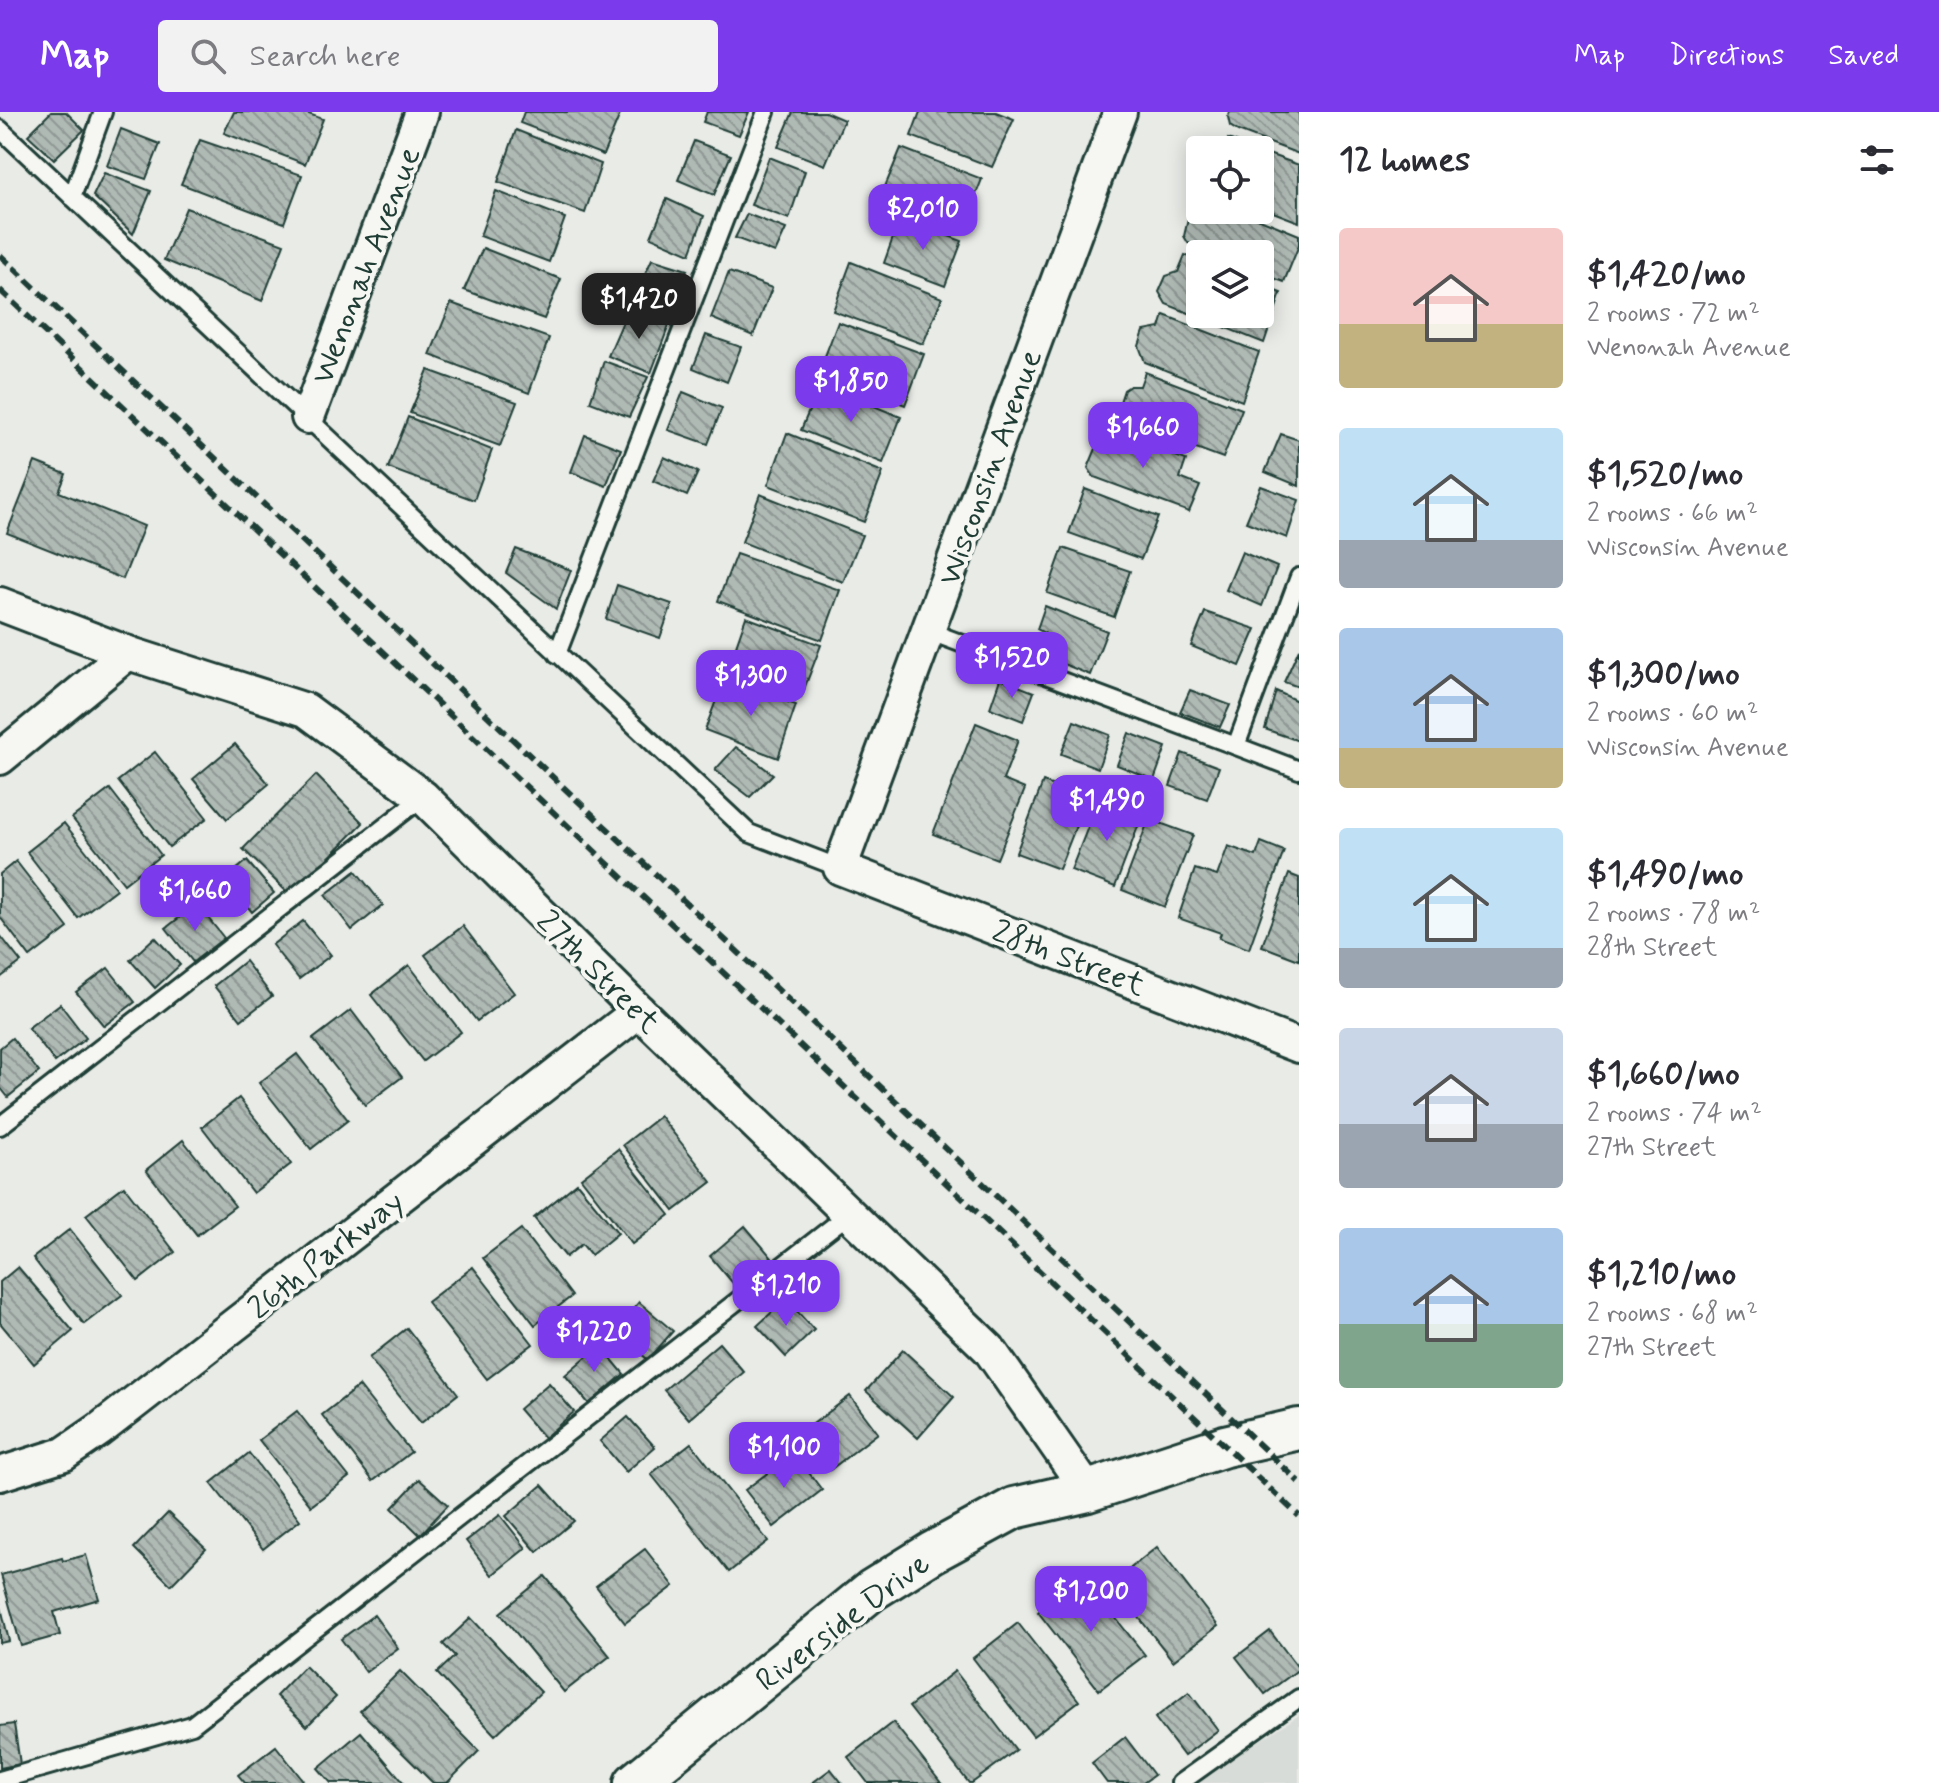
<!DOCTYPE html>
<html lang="en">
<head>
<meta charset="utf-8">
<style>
	:root { --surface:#fff; --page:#f2f2f3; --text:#2b2b33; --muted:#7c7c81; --accent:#7c3aed }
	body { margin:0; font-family:Mynerve,sans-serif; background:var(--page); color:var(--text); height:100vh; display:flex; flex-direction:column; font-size:30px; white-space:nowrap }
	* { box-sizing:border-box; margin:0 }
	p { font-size:26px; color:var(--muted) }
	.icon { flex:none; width:44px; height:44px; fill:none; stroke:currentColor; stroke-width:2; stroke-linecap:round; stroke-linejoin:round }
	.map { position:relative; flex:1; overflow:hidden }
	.sheet { display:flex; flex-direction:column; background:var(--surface); width:640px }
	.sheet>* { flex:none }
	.buttons { position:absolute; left:1186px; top:24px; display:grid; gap:16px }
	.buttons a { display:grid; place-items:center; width:88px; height:88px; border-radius:8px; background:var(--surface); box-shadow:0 4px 20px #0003; font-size:40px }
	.price { position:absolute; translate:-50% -68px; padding:0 18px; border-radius:16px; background:var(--accent); color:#fff; font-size:26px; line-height:52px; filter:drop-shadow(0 2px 4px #0008) }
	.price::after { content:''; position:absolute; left:50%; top:48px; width:24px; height:18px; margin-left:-12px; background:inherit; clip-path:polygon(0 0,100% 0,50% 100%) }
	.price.current { background:#222; color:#fff }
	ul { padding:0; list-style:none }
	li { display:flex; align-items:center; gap:24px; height:200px; padding:0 40px }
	li span { display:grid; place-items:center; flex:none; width:224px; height:160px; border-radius:8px; color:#555 }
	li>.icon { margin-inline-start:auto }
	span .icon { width:96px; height:96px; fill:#fffc; stroke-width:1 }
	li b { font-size:34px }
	h2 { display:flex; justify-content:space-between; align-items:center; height:96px; padding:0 40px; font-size:34px }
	header { display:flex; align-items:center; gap:48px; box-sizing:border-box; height:112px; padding:0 40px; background:var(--accent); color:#fff }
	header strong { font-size:38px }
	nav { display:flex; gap:44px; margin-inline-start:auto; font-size:28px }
	.search { width:560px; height:72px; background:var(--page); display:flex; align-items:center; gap:20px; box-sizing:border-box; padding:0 28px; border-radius:8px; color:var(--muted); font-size:30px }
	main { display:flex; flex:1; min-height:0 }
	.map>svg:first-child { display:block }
</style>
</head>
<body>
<header>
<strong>Map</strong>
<div class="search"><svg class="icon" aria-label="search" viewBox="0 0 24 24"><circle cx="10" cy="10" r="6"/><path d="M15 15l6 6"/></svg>Search here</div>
<nav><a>Map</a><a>Directions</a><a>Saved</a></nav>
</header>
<main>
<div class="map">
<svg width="1299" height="1671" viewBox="0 0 1299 1671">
	<defs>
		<pattern id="building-back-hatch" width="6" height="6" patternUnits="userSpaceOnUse" patternTransform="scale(2)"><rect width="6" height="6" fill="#b0bab5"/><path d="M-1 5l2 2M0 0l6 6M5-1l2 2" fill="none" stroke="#8f9894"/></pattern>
	</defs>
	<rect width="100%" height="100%" fill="#e9ebe7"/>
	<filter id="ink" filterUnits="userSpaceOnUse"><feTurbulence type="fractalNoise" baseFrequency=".0125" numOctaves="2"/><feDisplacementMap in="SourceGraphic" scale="16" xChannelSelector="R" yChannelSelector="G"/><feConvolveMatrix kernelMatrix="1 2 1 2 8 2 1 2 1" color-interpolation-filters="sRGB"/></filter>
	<g filter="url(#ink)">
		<path fill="#d8dcd8" d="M1299,1603V1671H1195Z"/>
		<g fill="url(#building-back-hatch)" stroke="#1f3d34" stroke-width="2">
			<path d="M51,0H66L84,18L54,47L28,23Z"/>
			<path d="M234,0H303L323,7L305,52L224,21Z"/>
			<path d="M524,0H621L603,43L520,11Z"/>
			<path d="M707,0H749L739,23L703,10Z"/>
			<path d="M793,0H825L844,8L825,53L778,35Z"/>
			<path d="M920,0H996L1014,7L992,55L911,24Z"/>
			<path d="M1230,0H1299V42L1238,19L1230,14L1228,5Z"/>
			<path d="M121,17L160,32L146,67L107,54Z"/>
			<path d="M516,18L601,52L585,101L498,70Z"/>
			<path d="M1228,27L1257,38H1224Z"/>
			<path d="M200,28L302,63L284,111L181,72Z"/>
			<path d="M694,29L731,43L714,83L678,68Z"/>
			<path d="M901,36L982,67L964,113L882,82Z"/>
			<path d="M1260,39L1299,53V110L1260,95Z"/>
			<path d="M769,45L805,59L789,107L751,93Z"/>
			<path d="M104,61L151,79L133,122L93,84Z"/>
			<path d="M496,79L565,106L549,150L480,124Z"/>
			<path d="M667,87L704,104L690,142L651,125Z"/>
			<path d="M186,96L284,132L262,189L164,148Z"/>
			<path d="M1206,98H1238L1299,123V133L1284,170L1260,161V142H1210L1188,131L1184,124L1188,107L1193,100L1205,103Z"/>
			<path d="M747,102L786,117L775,141L735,126Z"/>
			<path d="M900,106L962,129L945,174L884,151Z"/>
			<path d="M483,136L561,167L544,207L464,178Z"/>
			<path d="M1185,143L1200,149V202H1260V173L1281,181L1264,231L1166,192L1159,180L1166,164L1178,160Z"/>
			<path d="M652,147L687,158L671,198L635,185Z"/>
			<path d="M851,150L942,186L923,232L833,199Z"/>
			<path d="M729,160L772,176L753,224L711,206Z"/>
			<path d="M451,191L549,226L529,281L430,243Z"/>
			<path d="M628,198L669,213L651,261L608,244Z"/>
			<path d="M1164,203L1259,240L1242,289L1145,250L1139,234L1144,219L1160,216Z"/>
			<path d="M838,210L924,242L905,293L819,260Z"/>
			<path d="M706,223L741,235L727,270L693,256Z"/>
			<path d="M604,249L648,265L629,305L590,290Z"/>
			<path d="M428,258L517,290L500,334L410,301Z"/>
			<path d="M1145,260L1242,297L1223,346L1128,311L1121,306L1118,296L1124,278L1130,274H1140Z"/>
			<path d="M820,272L901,305L883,351L801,318Z"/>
			<path d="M683,280L722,296L708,332L668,318Z"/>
			<path d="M408,305L492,338L474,388L388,356Z"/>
			<path d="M1104,317L1186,348L1180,366L1200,374L1189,400L1094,365L1088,356Z"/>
			<path d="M787,321L883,360L864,410L768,373Z"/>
			<path d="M1281,322L1299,328V374L1265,360Z"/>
			<path d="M585,323L621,337L606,374L571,360Z"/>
			<path d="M664,345L698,360L687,384L653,369Z"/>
			<path d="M35,350L66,362L59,380L144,414L123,467L7,421Z"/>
			<path d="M1261,374L1299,388L1287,426L1246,410Z"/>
			<path d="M1085,377L1158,405L1141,447L1069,421Z"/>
			<path d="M760,382L862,423L843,470L742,430Z"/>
			<path d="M1063,436L1130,459L1114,505L1047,481Z"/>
			<path d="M516,437L571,458L556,497L506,461Z"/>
			<path d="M1242,440L1277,455L1262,494L1226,478Z"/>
			<path d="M736,442L840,478L822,528L718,489Z"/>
			<path d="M617,473L672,492L660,526L606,507Z"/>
			<path d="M1045,494L1107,519L1090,563L1039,542L1046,522L1037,517Z"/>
			<path d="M1205,500L1256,517L1240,554L1191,534Z"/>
			<path d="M746,505L821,533L801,585L728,557Z"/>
			<path d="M1299,537V575L1284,570Z"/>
			<path d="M724,567L796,593L778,646L705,618Z"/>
			<path d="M1000,567L1034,580L1023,609L990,596Z"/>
			<path d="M1190,578L1230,593L1220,615L1180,600Z"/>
			<path d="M1276,579L1299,590V629L1265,617Z"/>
			<path d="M1074,609L1110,623L1098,656L1061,642Z"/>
			<path d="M976,611L1018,628L1003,668L1025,677L997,747L933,722Z"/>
			<path d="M1129,621L1166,635L1154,668L1117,653Z"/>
			<path d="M235,632L269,672L227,707L193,667Z"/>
			<path d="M736,635L773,662L750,685L715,658Z"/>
			<path d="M155,640L207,706L169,735L118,669Z"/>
			<path d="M1182,641L1219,655L1207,687L1170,674Z"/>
			<path d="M316,663L363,711L291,784L243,737Z"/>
			<path d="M1043,670L1087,686L1059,757L1016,741Z"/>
			<path d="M110,677L161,743L124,772L72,706Z"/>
			<path d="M1099,687L1142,704L1115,775L1071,758Z"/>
			<path d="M1149,707L1193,723L1165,795L1122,778Z"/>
			<path d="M64,711L116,777L78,806L27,740Z"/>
			<path d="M1261,730L1284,739L1249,837L1219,826L1221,821L1178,806L1195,757L1217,764L1228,734L1256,744Z"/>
			<path d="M16,749L68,816L30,845L0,805V762Z"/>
			<path d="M247,749L274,781L252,800L225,767Z"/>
			<path d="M356,759L383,793L352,818L325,783Z"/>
			<path d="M1289,762L1299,766V848L1262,834Z"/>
			<path d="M197,792L224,826L193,850L166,816Z"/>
			<path d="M303,809L331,843L299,867L272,833Z"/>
			<path d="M463,814L514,881L477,909L425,843Z"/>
			<path d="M0,823L21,850L0,866Z"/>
			<path d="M155,825L180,853L155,876L130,848Z"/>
			<path d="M245,849L272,884L241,908L214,874Z"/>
			<path d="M409,853L461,920L423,949L371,883Z"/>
			<path d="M108,856L135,890L104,914L76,880Z"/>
			<path d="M60,892L86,926L55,950L28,916Z"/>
			<path d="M351,898L402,965L365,993L313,927Z"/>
			<path d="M12,926L39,960L8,985L0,975V936Z"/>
			<path d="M297,942L348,1008L311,1037L259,971Z"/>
			<path d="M239,986L291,1052L253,1081L202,1015Z"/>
			<path d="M660,1004L712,1070L674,1099L623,1033Z"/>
			<path d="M183,1028L235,1094L197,1123L146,1058Z"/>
			<path d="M618,1037L670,1103L632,1132L581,1066Z"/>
			<path d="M577,1071L618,1121L591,1143L582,1132L566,1145L534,1106Z"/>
			<path d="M124,1074L175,1140L138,1169L86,1103Z"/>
			<path d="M745,1114L773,1147L737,1176L710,1144Z"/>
			<path d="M70,1117L122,1183L84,1212L33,1146Z"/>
			<path d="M521,1117L572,1184L535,1213L483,1146Z"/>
			<path d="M18,1155L73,1219L34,1252L0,1211V1170Z"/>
			<path d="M473,1155L533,1232L487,1267L427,1190Z"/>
			<path d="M786,1187L814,1218L786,1245L757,1214Z"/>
			<path d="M639,1190L673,1219L648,1248L615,1219Z"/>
			<path d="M407,1216L458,1282L421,1311L369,1246Z"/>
			<path d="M719,1231L744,1260L689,1307L664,1278Z"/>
			<path d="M600,1233L624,1262L589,1292L565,1263Z"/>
			<path d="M903,1238L954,1285L918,1326L866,1279Z"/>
			<path d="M549,1271L574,1300L544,1326L519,1297Z"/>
			<path d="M359,1274L411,1340L373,1369L322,1303Z"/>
			<path d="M850,1284L878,1321L830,1358L801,1321Z"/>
			<path d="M297,1299L349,1365L311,1394L259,1328Z"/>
			<path d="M628,1305L655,1335L626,1360L600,1329Z"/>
			<path d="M691,1331L768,1429L729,1460L651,1362Z"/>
			<path d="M249,1341L300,1408L263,1437L211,1371Z"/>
			<path d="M794,1341L822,1378L774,1415L745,1378Z"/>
			<path d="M419,1367L448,1393L420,1423L392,1396Z"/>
			<path d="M542,1373L574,1409L537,1440L506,1404Z"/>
			<path d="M168,1401L206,1437L171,1473L134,1436Z"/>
			<path d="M500,1403L526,1436L492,1463L466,1429Z"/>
			<path d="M1157,1435L1218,1514L1173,1549L1112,1471Z"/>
			<path d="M645,1437L674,1474L625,1511L596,1474Z"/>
			<path d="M86,1443L99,1487L54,1500L60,1523L21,1534L1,1463L62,1446L63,1449Z"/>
			<path d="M545,1464L610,1544L564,1580L500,1501Z"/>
			<path d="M1083,1465L1145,1543L1099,1578L1038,1500Z"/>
			<path d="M0,1491L9,1529L0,1531Z"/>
			<path d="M374,1503L398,1536L366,1560L341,1527Z"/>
			<path d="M471,1506L541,1580L495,1623L437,1561L455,1544L443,1532Z"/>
			<path d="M1018,1511L1079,1589L1033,1624L973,1546Z"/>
			<path d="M1270,1519L1299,1557L1265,1582L1236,1545Z"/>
			<path d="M305,1554L336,1585L307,1614L276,1584Z"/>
			<path d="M400,1559L479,1639L447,1671H433L360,1599Z"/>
			<path d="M955,1559L1016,1638L972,1671H969L909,1595Z"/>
			<path d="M1189,1580L1218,1618L1184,1644L1155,1606Z"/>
			<path d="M893,1610L941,1671H868L848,1645Z"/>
			<path d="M14,1612L20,1652L0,1656V1614Z"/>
			<path d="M361,1620L404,1671H331L318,1656Z"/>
			<path d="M1125,1625L1154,1663L1143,1671H1107L1092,1651Z"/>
			<path d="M276,1634L305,1671H245L238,1663Z"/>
			<path d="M831,1657L842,1671H812Z"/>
		</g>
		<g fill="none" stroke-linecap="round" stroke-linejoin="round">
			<g stroke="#1f3d34" stroke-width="22">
				<g id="service">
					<path d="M0,17L749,721L840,756"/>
					<path d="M72,85L103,0"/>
					<path d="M1299,465L1236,634L1299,658"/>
					<path d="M928,519L1236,634"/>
					<path d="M557,542L766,0"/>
					<path d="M0,1014L423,685"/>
					<path d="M0,1668L192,1613L849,1102"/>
					<path d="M1180,1671L1299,1586"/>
				</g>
			</g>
			<g stroke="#1f3d34" stroke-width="38">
				<g id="minor">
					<path d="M1120,0L840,756L1299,934"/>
					<path d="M308,305L422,0"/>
					<path d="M0,492L128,541L306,598L423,685L639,899L989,1237L1088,1379"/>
					<path d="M0,646L128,541"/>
					<path d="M0,1362L64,1342L99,1318L639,899"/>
				</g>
			</g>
			<g stroke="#1f3d34" stroke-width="46">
				<path id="tertiary" d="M635,1671L872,1478L933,1440L1014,1396L1088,1379L1225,1334L1299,1317"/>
			</g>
			<use href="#service" stroke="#f6f6f2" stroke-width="16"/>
			<use href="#minor" stroke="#f6f6f2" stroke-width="32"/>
			<use href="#tertiary" stroke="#f6f6f2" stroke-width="40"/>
			<g stroke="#1f3d34" stroke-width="6" stroke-dasharray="12 6" stroke-linecap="butt">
				<path d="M0,143L1299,1370"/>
				<path d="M0,178L1299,1404"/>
			</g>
		</g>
	</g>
	<g text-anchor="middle" stroke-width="8" stroke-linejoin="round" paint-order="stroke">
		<g font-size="32" fill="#1f3d34" stroke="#f6f6f2">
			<text transform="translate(365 153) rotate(-69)" y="11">Wenonah Avenue</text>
			<text transform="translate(989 355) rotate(-70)" y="11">Wisconsin Avenue</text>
			<text transform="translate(1069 845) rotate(21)" y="11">28th Street</text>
			<text transform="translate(599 859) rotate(45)" y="11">27th Street</text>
			<text transform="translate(325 1142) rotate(-38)" y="11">26th Parkway</text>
			<text transform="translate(842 1509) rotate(-37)" y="11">Riverside Drive</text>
		</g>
	</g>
</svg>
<div class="buttons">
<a><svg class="icon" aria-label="locate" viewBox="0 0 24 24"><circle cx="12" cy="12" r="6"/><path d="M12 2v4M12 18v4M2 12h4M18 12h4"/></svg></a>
<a><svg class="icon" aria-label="layers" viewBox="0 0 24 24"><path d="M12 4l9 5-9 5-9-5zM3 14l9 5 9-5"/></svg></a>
</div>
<b class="price" style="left:923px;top:140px">$2,010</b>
<b class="price current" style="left:639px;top:229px">$1,420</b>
<b class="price" style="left:851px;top:312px">$1,850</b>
<b class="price" style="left:1143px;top:358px">$1,660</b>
<b class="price" style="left:1012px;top:588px">$1,520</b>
<b class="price" style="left:751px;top:606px">$1,300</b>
<b class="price" style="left:1107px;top:731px">$1,490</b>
<b class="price" style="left:195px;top:821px">$1,660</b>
<b class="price" style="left:786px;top:1216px">$1,210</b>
<b class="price" style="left:594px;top:1262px">$1,220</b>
<b class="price" style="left:784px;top:1378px">$1,100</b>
<b class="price" style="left:1091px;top:1522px">$1,200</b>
</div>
<section class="sheet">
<h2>12 homes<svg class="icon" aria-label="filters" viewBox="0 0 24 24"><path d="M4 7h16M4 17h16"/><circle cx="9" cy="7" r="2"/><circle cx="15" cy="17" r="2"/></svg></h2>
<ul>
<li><span style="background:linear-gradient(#f6c9c9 60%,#c2b280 0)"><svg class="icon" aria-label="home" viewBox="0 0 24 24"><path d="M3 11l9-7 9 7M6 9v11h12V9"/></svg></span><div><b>$1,420/mo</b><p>2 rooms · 72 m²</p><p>Wenonah Avenue</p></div></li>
<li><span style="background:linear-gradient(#bfe0f5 70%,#9aa5b1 0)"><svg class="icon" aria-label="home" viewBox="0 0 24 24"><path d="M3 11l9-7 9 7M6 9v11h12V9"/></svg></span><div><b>$1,520/mo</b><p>2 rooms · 66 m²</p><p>Wisconsin Avenue</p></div></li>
<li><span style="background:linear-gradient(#a9c7e8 75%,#c2b280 0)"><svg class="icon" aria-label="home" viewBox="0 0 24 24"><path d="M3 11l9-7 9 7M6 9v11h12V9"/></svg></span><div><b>$1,300/mo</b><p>2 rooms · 60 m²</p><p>Wisconsin Avenue</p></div></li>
<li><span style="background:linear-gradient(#bfe0f5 75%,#9aa5b1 0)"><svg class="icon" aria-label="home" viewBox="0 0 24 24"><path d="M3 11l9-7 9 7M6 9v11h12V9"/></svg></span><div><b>$1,490/mo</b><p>2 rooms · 78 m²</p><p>28th Street</p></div></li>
<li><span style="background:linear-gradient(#c9d6e8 60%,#9aa5b1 0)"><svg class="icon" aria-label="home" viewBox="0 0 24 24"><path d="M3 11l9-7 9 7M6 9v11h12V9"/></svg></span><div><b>$1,660/mo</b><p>2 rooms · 74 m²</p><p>27th Street</p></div></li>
<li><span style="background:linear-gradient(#a9c7e8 60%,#7fa58c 0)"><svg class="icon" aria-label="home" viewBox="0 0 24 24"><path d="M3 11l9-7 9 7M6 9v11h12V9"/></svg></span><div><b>$1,210/mo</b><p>2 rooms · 68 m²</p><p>27th Street</p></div></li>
</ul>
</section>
</main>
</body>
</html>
